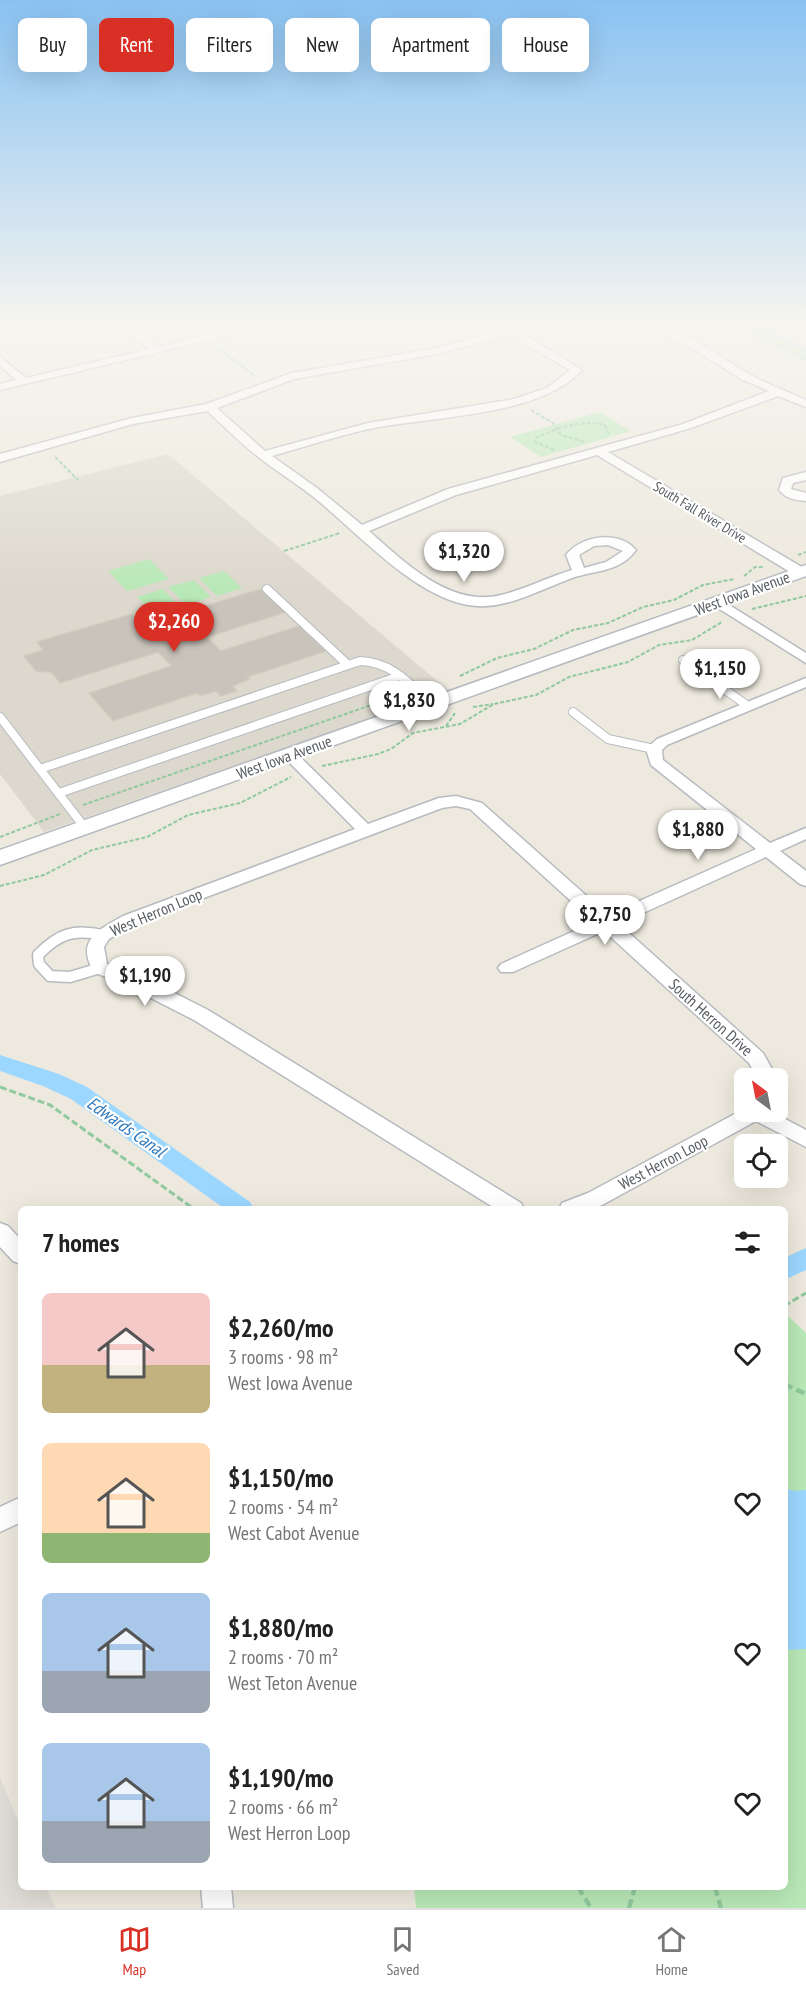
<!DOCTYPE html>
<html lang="en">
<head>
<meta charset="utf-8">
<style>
	:root { --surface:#fff; --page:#f6f6f6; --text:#222; --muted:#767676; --line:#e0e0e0; --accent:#d93025 }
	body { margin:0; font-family:"PT Sans Narrow",sans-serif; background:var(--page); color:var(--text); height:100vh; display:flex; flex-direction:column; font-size:22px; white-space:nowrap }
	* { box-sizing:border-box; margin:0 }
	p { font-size:20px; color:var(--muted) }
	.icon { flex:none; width:33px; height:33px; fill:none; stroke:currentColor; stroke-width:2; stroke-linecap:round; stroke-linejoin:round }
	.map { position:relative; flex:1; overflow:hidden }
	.details { position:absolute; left:18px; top:1206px; width:770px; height:684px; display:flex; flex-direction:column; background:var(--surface); border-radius:9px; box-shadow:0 6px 24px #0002 }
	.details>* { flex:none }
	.guide { position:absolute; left:18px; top:18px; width:771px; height:54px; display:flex; gap:12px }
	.needle { width:39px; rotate:328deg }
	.fabs { position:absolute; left:734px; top:1068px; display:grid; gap:12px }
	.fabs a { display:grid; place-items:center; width:54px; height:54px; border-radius:9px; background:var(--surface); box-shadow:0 6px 24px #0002; font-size:30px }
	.price { position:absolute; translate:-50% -51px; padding:0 14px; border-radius:21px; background:#fff; color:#222; font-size:20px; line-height:39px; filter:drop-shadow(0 2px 3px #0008) }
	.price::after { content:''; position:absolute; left:50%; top:36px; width:18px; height:14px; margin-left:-9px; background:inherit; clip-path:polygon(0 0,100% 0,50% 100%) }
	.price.on { background:var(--accent); color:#fff }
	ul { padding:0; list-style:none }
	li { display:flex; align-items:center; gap:18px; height:150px; padding:0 24px }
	li span { display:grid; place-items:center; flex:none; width:168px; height:120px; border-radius:9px; color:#555 }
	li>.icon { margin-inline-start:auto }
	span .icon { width:72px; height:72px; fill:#fffc; stroke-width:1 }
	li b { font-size:26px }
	h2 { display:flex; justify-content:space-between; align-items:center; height:72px; padding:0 24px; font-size:26px }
	.chip { padding:0 21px; border-radius:9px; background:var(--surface); box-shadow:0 6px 24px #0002; font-size:21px; line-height:54px }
	.chip.on { background:var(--accent); color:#fff }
	.menu { display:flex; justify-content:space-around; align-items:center; height:84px; border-top:2px solid var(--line); background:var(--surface); font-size:16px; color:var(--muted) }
	.menu a { display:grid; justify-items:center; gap:3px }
	.menu .on { color:var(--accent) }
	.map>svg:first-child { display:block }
</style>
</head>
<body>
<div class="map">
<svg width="806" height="1908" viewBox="0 0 806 1908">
	<rect width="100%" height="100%" fill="#ede9de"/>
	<path fill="#e0dcd6" d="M0,1777L21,1828V1887H46L56,1908H0Z"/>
	<path fill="#dcd8cd" d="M168,454L449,691L44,832L0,774V496Z"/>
	<g fill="#b9e8b7">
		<path d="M722,322H746L806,350V362Z"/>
		<path d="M600,412L631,431L541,457L510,437Z"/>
		<path d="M149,559L169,579L127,591L108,571Z"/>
		<path d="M224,571L242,588L217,596L199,578Z"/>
		<path d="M194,580L211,597L186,605L168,587Z"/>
		<path d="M163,589L180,607L154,614L137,597Z"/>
		<path d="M785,1313L806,1333V1908H416L414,1887H784Z"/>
	</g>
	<path fill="#9cd7ff" d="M784,1488L795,1491L806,1490V1649L785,1650Z"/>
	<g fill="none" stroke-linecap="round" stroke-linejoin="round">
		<path stroke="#9cd7ff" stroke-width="3" d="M748,322L806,350"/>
		<g fill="#9cd7ff" fill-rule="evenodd">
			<path d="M0,1055L59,1074L87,1087L250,1202L254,1209H225L71,1099L43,1086L0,1071Z"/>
			<path d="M806,1248V1270L784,1280V1258Z"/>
		</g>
	</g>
	<path fill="#c8c3bb" stroke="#d2cabc" stroke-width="1.5" d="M261,589L286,612L207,637L221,651L299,626L326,651L247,677L250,679L232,686L237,691L221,696L216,691L200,696L197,693L113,721L89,693L172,666L158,652L60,683L51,672L36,671L24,656L43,650L37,642L132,614L143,625Z"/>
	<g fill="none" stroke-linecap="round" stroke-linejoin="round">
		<g stroke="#b7babf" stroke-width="10">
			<g id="lane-far1">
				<path d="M267,589L347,664"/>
				<path d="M683,660L748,706"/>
				<path d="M573,712L608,739L654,749"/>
				<path d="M0,717L85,828"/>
				<path d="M40,769L360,661C392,662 410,684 432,704"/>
				<path d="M59,793L400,676"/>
			</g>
		</g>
		<g stroke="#b7babf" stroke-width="13">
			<path id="lane" d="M100,968L70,977L50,976L39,964L38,955C59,933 74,929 103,935"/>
		</g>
		<g stroke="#b7babf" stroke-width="3">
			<g id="street">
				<path d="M265,322H285L0,390V384L16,380L0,366V357L26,378L149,349L134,337L139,334L158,347Z"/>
				<path d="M492,322H504L582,370C540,417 430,416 369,429C337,436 304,447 272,456L317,488L362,525L448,489L683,424L769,391L741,379L692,348L637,322C677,322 714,354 747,373C766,384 786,391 806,400V407L778,396L691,428L608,452L805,569V575H795L597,455L456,495L369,531C404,562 451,608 501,595C526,589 548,577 572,570L566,555C581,535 619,530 636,550C620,572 596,570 572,578C542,589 509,608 477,606C420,603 358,533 316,499C299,485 279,473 261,459C242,445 225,427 207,411L133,424L0,462V454L132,418L206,404L292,373L437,348L502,331ZM509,335L570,370L547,388L514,399L368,423L265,451L217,408L294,379L437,354ZM594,546L608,545L623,551L606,562L584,568L579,555Z"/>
				<path d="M806,472V480L793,483L791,489L806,493V501C795,500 787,499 779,490L783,478Z"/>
				<path d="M718,598L806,653V663L713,605V599Z"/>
				<path d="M806,678V687L667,745L662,750L663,760L770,843L806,828V839L780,851L806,871V886L800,884L766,857L619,924L763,1053L777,1078H757L749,1063L604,931L513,972H501L498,968L501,964L594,922L470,809L456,806L442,808L135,924L109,939L104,947L107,964L151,981L208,1010L521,1203L524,1209H496L194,1020L137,991L94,972C75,941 98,930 123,916L355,829L285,758L282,755L285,752H295L368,824L439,798L456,796L482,803L608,915L756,849L651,765L646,749L657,739Z"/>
				<path d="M744,1109V1112H772L806,1130V1147L756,1121L602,1205L592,1209H559L562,1203L588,1193Z"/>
				<path d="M0,1223L8,1226L21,1240V1264L13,1261L0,1247Z"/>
				<path d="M21,1497V1522L0,1532V1507Z"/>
				<path d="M201,1887H231L233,1908H203Z"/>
			</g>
		</g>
		<g stroke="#b4b9bf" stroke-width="3">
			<path id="secondary" d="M806,565V576L0,865V850Z"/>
		</g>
		<g stroke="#90c99e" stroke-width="2" stroke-dasharray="4 2" stroke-linecap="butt">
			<path d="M733,322L806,358"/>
			<path d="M217,348L255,376"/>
			<path d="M531,410L553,423L561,435L585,442"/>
			<path d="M554,450L535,442L536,438C557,428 582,419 605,425L609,434"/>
			<path d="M55,457L78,480"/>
			<path d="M284,551L340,533"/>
			<path d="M798,555L806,552"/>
			<path d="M744,576L755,567H764"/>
			<path d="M752,609L806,596"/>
			<path d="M460,676L497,658L534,649L573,630L608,623L643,607L674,600L703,585L734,579"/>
			<path d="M473,707L493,704"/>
			<path d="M446,726L455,713"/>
			<path d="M322,766L378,754L391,749L413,733L460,724L494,704L536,695L569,677L628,662L659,645L692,640L722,622"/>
			<path d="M83,805L403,694"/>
			<path d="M0,837L60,814"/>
			<path d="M0,886L44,875L92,850L147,837L188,815L240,803L291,777"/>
		</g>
		<g stroke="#90c99e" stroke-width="3" stroke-dasharray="7 3" stroke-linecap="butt">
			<path d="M0,1087L50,1105L194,1209"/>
			<path d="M784,1306L806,1293"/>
		</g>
		<g stroke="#90c99e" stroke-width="4.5" stroke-dasharray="9 4.5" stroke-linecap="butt">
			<path d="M784,1384L806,1394"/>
			<path d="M578,1887L591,1908"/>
			<path d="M715,1887L721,1908"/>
			<path d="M629,1908L635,1887"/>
		</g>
		<use href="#lane-far1" stroke="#fff" stroke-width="8"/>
		<use href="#lane" stroke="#fff" stroke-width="10"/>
		<use href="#street" fill="#fff" fill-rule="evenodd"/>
		<use href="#secondary" fill="#fff" fill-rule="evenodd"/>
	</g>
	<linearGradient id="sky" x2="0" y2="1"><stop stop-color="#89c2f1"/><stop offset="0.55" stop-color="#f7f5f0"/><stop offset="1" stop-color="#f7f5f0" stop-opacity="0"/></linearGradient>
	<rect width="806" height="590" fill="url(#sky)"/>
	<g text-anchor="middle" stroke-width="4.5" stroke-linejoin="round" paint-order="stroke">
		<g font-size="14" fill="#575c61" stroke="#fff">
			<text transform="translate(700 512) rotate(31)" y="5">South Fall River Drive</text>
		</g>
		<g font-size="16" fill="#575c61" stroke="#fff">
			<text transform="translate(742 593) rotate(-20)" y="6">West Iowa Avenue</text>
			<text transform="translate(284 757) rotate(-20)" y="6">West Iowa Avenue</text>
			<text transform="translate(156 912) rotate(-23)" y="6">West Herron Loop</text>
			<text transform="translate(711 1017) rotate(42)" y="6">South Herron Drive</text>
			<text transform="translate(663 1162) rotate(-28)" y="6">West Herron Loop</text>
		</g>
		<g font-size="18" font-style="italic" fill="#3078ba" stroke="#fff">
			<text transform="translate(126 1127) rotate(35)" y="6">Edwards Canal</text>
		</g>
	</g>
</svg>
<div class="fabs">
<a><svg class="needle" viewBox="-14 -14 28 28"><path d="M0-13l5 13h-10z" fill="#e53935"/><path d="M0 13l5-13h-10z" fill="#767676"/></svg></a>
<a><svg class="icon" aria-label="locate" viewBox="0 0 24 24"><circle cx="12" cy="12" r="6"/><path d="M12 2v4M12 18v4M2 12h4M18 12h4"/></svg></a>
</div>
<b class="price" style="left:464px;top:583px">$1,320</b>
<b class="price on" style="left:174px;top:653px">$2,260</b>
<b class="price" style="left:720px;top:700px">$1,150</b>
<b class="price" style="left:409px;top:732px">$1,830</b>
<b class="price" style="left:698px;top:861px">$1,880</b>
<b class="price" style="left:605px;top:946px">$2,750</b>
<b class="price" style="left:145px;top:1007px">$1,190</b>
<div class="guide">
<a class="chip">Buy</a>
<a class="chip on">Rent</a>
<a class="chip">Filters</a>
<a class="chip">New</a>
<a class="chip">Apartment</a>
<a class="chip">House</a>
</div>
<section class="details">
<h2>7 homes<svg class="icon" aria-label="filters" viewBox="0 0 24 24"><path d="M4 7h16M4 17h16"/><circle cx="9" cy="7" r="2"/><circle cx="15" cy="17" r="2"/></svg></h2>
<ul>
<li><span style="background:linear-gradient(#f6c9c9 60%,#c2b280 0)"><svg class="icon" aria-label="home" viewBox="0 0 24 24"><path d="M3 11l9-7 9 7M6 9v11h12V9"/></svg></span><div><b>$2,260/mo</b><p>3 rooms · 98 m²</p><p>West Iowa Avenue</p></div><svg class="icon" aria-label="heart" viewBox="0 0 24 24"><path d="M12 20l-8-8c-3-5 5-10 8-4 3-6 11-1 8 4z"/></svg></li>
<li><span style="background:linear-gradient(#ffd9b3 75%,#8fb573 0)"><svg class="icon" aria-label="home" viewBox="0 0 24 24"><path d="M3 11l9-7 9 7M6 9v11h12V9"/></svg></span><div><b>$1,150/mo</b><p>2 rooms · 54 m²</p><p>West Cabot Avenue</p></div><svg class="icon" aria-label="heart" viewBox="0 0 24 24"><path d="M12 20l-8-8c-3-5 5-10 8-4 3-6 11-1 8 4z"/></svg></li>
<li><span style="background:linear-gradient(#a9c7e8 65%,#9aa5b1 0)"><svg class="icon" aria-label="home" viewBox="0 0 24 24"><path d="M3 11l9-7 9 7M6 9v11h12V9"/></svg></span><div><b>$1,880/mo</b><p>2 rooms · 70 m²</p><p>West Teton Avenue</p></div><svg class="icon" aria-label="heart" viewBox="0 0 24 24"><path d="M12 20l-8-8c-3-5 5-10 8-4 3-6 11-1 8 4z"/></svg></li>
<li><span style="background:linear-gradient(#a9c7e8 65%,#9aa5b1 0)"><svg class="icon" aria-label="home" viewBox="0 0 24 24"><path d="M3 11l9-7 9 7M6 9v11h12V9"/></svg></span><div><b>$1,190/mo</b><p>2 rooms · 66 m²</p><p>West Herron Loop</p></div><svg class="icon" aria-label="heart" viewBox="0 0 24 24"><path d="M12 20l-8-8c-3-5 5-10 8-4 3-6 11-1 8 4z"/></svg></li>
</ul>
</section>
</div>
<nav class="menu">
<a class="on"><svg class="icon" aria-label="map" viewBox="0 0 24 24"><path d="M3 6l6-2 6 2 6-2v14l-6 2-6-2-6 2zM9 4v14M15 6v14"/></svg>Map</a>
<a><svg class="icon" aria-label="saved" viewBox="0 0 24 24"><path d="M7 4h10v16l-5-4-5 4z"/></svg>Saved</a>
<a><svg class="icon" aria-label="home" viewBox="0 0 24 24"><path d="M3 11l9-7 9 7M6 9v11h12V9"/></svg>Home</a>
</nav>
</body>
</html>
